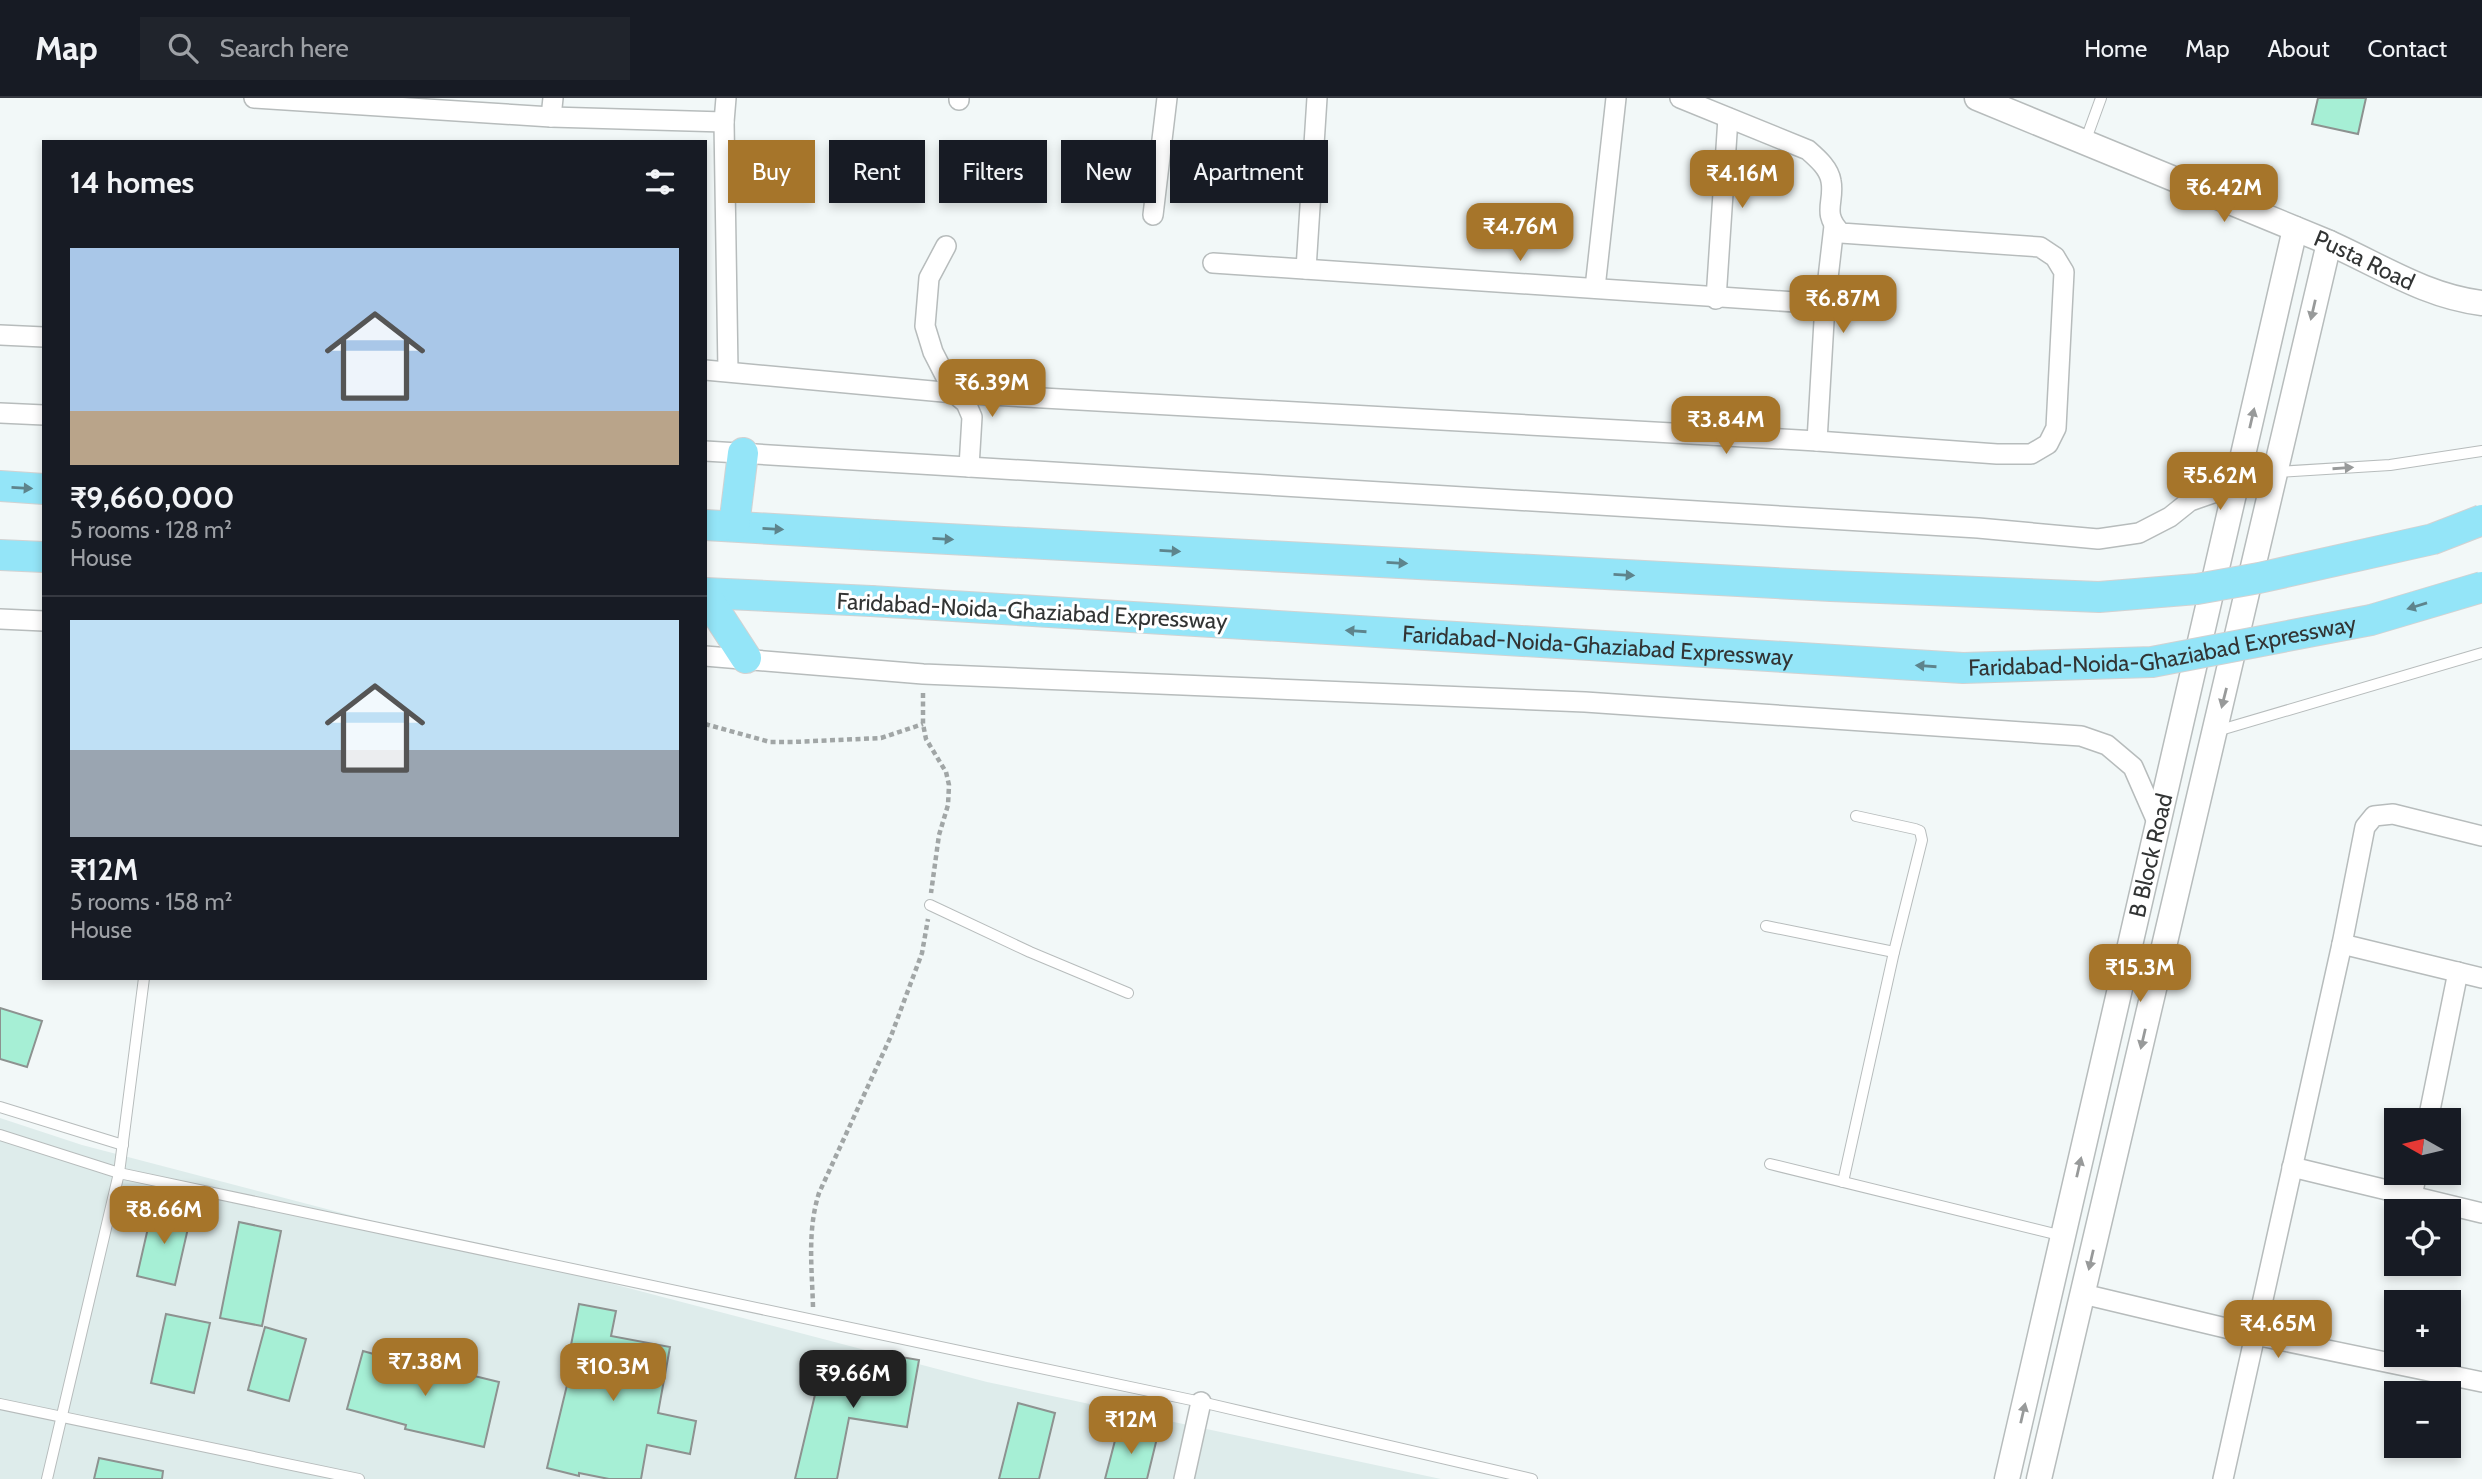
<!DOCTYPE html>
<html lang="en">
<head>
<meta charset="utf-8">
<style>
	:root { --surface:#171b24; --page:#20242c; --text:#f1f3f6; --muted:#9ea1a6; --line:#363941; --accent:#a6752a }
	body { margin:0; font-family:Cabin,sans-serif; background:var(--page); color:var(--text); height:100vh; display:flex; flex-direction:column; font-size:26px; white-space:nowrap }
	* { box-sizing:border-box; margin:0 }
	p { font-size:23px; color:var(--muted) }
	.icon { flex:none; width:38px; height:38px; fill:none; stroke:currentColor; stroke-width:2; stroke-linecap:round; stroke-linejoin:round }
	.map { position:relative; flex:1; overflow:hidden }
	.details { position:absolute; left:42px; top:42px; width:665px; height:840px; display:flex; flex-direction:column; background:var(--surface); border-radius:0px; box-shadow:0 4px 10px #0003 }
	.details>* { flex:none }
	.top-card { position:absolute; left:728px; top:42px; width:665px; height:63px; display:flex; gap:14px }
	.needle { width:46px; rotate:278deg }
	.fabs { position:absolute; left:2384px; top:1010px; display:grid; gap:14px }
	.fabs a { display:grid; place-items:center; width:77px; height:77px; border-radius:0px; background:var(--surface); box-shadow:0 4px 10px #0003; font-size:35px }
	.price { position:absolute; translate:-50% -60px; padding:0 16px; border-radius:14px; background:var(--accent); color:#fff; font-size:23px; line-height:46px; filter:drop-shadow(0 2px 4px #0008) }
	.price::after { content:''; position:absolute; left:50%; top:42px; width:21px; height:16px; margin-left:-10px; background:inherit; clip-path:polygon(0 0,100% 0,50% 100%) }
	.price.active { background:#222; color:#fff }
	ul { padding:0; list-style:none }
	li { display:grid; align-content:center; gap:14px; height:371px; padding:0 28px }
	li+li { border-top:2px solid var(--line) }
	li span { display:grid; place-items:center; height:217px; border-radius:0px; color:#555 }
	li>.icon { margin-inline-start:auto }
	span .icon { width:126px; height:126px; fill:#fffc; stroke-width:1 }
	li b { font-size:30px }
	h2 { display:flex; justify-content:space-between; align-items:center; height:84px; padding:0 28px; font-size:30px }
	.tag { padding:0 24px; border-radius:0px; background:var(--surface); box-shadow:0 4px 10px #0003; font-size:24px; line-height:63px }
	.tag.active { background:var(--accent); color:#fff }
	header { display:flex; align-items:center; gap:42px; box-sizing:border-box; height:98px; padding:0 35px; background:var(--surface); border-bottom:2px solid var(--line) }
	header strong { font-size:33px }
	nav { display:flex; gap:38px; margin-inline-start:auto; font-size:24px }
	.search { width:490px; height:63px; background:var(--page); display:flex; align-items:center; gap:18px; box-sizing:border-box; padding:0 24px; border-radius:0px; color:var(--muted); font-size:26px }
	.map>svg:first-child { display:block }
</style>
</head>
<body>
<header>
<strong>Map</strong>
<div class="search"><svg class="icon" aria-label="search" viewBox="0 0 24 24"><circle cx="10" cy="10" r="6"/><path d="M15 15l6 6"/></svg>Search here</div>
<nav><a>Home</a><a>Map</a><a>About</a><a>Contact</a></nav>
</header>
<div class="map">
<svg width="2482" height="1381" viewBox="0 0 2482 1381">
	<rect width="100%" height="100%" fill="#f2f8f8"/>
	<path fill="#deeceb" d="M0,1020L82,1047L987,1284L1441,1381H0Z"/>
	<g fill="#a6efd5" stroke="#8d9290" stroke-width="2">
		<path d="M2318,0H2366L2358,36L2312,26Z"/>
		<path d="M0,910L42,923L27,969L0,961Z"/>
		<path d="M153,1108L191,1117L175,1187L137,1178Z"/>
		<path d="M239,1124L281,1133L262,1228L220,1220Z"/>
		<path d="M579,1206L616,1213L611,1238L670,1249L658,1315L696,1323L690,1356L647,1347L641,1381H609L579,1375V1378L547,1370L568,1283H564Z"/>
		<path d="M166,1216L210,1225L194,1295L151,1285Z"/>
		<path d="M265,1229L306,1241L289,1303L248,1292Z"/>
		<path d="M363,1253L420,1269L421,1265L499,1284L484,1349L405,1331L406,1327L347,1311Z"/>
		<path d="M883,1256L919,1262L907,1329L849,1320L837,1381H795L823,1263L880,1276Z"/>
		<path d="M1018,1305L1055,1315L1039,1381H999Z"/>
		<path d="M1118,1331L1157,1340L1147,1381H1105Z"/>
		<path d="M99,1360L163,1373L162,1381H94Z"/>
	</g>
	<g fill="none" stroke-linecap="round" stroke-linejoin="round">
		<g stroke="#b7bcbc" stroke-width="12">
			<g id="service">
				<path d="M2085,44L2101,0"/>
				<path d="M2276,374L2390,367L2482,353"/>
				<path d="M2217,633L2482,555"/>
				<path d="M930,807L1030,854L1128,895"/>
				<path d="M1766,828L1894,854"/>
				<path d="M0,1009L123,1047"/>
				<path d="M0,1037L119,1075L144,880"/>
				<path d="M1770,1066L2063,1138"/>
				<path d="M1843,1084L1894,854L1922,742L1920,733L1915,731L1856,718"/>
				<path d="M0,1306L359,1381"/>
				<path d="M47,1381L119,1075L1201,1304L1532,1381"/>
			</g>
		</g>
		<g stroke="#b7bcbc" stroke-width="22">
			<g id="minor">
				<path d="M254,0L551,19L724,24"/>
				<path d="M726,0L724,24L728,273"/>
				<path d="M959,2V0"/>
				<path d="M551,19L553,0"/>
				<path d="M1153,117L1167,0"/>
				<path d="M946,148L929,180L925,228L933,254L954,295L966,305L972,319L969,369"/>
				<path d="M1213,165L1825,206"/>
				<path d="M1306,171L1317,0"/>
				<path d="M1595,190L1616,0"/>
				<path d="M1716,201L1728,20"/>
				<path d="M0,237L44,239"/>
				<path d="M705,272L954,295L1817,343L1997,356H2031L2048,346L2056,330L2064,174L2055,159L2040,149L1841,135C1821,115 1835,104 1831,83C1829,70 1817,60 1808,52L1680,0"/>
				<path d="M0,315L44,317"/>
				<path d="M1817,343L1825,206L1834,128"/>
				<path d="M705,353L1978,430L2098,441L2139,435L2170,419L2190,403L2236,387"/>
				<path d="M0,521L44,523"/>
				<path d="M705,558L923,576L1585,604L2081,638L2107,647L2133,669L2158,726"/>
				<path d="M2342,846L2482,880"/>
				<path d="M2428,1022L2458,874"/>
				<path d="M2292,1069L2482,1115"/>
				<path d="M2412,1098L2417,1074"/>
				<path d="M2083,1196L2255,1237L2482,1284"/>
				<path d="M1184,1381L1201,1304"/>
				<path d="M2223,1381L2342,846L2365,729L2374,718L2393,716L2482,738"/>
			</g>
		</g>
		<g stroke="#b7bcbc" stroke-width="27">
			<g id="tertiary">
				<path id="s1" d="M1977,0C2093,48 2209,95 2325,143C2378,166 2424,198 2482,205"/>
				<path id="s2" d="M2007,1381L2295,131"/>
				<path d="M2039,1381L2329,145"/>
			</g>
		</g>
		<g stroke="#d2d2d2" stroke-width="32">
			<g id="primary">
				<path d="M0,388L44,391"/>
				<path d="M705,427L874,437"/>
				<path d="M734,428L743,355"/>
				<path d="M0,457L44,459"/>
				<path d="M705,495L871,503"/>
				<path d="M705,497L746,560"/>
			</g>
		</g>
		<g stroke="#a1a6a6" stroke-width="4.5" stroke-dasharray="5 3.5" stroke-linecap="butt">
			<path d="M923,595V626L926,641L946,674L949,687L948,707L939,737L931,795"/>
			<path d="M705,626L770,644H793L881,640L923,626"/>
			<path d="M813,1209C812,1170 807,1133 819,1095L891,938L922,855L928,821"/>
		</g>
		<use href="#service" stroke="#fff" stroke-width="10"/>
		<use href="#minor" stroke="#fff" stroke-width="19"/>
		<use href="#tertiary" stroke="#fff" stroke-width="24"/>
		<use href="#primary" stroke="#94e5f8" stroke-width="30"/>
		<g stroke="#d2d2d2" stroke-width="32" stroke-linecap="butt">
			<g id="primary-bridge">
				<path d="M874,437L1831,488L2099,499L2197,491L2259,480L2433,441L2482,422"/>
				<path id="s3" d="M871,503L1963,570L2152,564L2371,522L2482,489"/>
			</g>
		</g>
		<use href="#primary-bridge" stroke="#94e5f8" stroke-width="30"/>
	</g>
	<defs><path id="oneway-solid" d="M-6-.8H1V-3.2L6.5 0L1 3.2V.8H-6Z" transform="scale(1.75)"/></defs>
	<g fill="#989a9a">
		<use href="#oneway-solid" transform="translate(2313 212) rotate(103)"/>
		<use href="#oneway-solid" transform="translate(2252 320) rotate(-77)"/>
		<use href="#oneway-solid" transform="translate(2343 370) rotate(-4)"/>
		<use href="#oneway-solid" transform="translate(2224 600) rotate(104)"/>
		<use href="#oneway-solid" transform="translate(2143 941) rotate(103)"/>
		<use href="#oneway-solid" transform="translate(2079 1069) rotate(-77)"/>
		<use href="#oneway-solid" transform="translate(2091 1162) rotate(103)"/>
		<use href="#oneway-solid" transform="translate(2023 1315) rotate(-77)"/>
	</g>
	<g fill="#5e848c">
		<use href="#oneway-solid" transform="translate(22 390) rotate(3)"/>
		<use href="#oneway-solid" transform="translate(773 431) rotate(3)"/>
		<use href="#oneway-solid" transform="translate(943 441) rotate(3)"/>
		<use href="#oneway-solid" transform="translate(1170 453) rotate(3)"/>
		<use href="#oneway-solid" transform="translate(1397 465) rotate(3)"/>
		<use href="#oneway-solid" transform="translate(1624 477) rotate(3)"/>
		<use href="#oneway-solid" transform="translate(2417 508) rotate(163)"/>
		<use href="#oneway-solid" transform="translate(1356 533) rotate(-176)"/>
		<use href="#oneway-solid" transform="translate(1926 568) rotate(-176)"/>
	</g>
	<g text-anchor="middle" stroke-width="6" stroke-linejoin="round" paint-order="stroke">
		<g font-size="23" fill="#323434" stroke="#fff">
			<text dy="8" stroke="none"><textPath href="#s1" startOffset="420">Pusta Road</textPath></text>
			<text transform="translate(1032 513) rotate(3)" y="8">Faridabad-Noida-Ghaziabad Expressway</text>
			<text dy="8" stroke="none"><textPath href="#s3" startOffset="1295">Faridabad-Noida-Ghaziabad Expressway</textPath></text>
			<text dy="8" stroke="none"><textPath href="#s3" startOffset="728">Faridabad-Noida-Ghaziabad Expressway</textPath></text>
			<text dy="8" stroke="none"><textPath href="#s2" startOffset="640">B Block Road</textPath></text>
		</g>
	</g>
</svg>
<div class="fabs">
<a><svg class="needle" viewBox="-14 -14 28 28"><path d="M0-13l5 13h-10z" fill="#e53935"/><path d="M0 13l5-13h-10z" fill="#9ea1a6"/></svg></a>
<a><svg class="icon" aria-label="locate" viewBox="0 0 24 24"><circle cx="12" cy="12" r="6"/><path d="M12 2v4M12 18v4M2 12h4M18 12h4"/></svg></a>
<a>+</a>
<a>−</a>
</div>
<b class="price" style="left:1742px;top:112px">₹4.16M</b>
<b class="price" style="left:2224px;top:126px">₹6.42M</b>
<b class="price" style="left:1520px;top:165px">₹4.76M</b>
<b class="price" style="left:1843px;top:237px">₹6.87M</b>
<b class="price" style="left:992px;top:321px">₹6.39M</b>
<b class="price" style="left:1726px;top:358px">₹3.84M</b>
<b class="price" style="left:2220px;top:414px">₹5.62M</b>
<b class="price" style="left:2140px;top:906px">₹15.3M</b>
<b class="price" style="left:164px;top:1148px">₹8.66M</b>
<b class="price" style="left:2278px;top:1262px">₹4.65M</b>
<b class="price" style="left:425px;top:1300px">₹7.38M</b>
<b class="price" style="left:613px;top:1305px">₹10.3M</b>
<b class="price active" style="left:853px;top:1312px">₹9.66M</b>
<b class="price" style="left:1131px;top:1358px">₹12M</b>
<div class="top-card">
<a class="tag active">Buy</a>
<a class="tag">Rent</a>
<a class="tag">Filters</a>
<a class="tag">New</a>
<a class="tag">Apartment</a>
</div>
<section class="details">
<h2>14 homes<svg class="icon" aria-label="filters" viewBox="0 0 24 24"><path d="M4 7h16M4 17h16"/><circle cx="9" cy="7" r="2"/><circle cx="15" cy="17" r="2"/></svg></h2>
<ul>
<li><span style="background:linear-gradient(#a9c7e8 75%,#b9a48a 0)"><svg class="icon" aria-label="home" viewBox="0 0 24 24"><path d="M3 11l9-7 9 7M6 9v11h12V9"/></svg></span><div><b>₹9,660,000</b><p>5 rooms · 128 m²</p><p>House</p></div></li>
<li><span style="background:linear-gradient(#bfe0f5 60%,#9aa5b1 0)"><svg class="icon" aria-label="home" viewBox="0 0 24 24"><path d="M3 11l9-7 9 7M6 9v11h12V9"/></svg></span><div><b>₹12M</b><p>5 rooms · 158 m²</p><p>House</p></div></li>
</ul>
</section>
</div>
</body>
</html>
